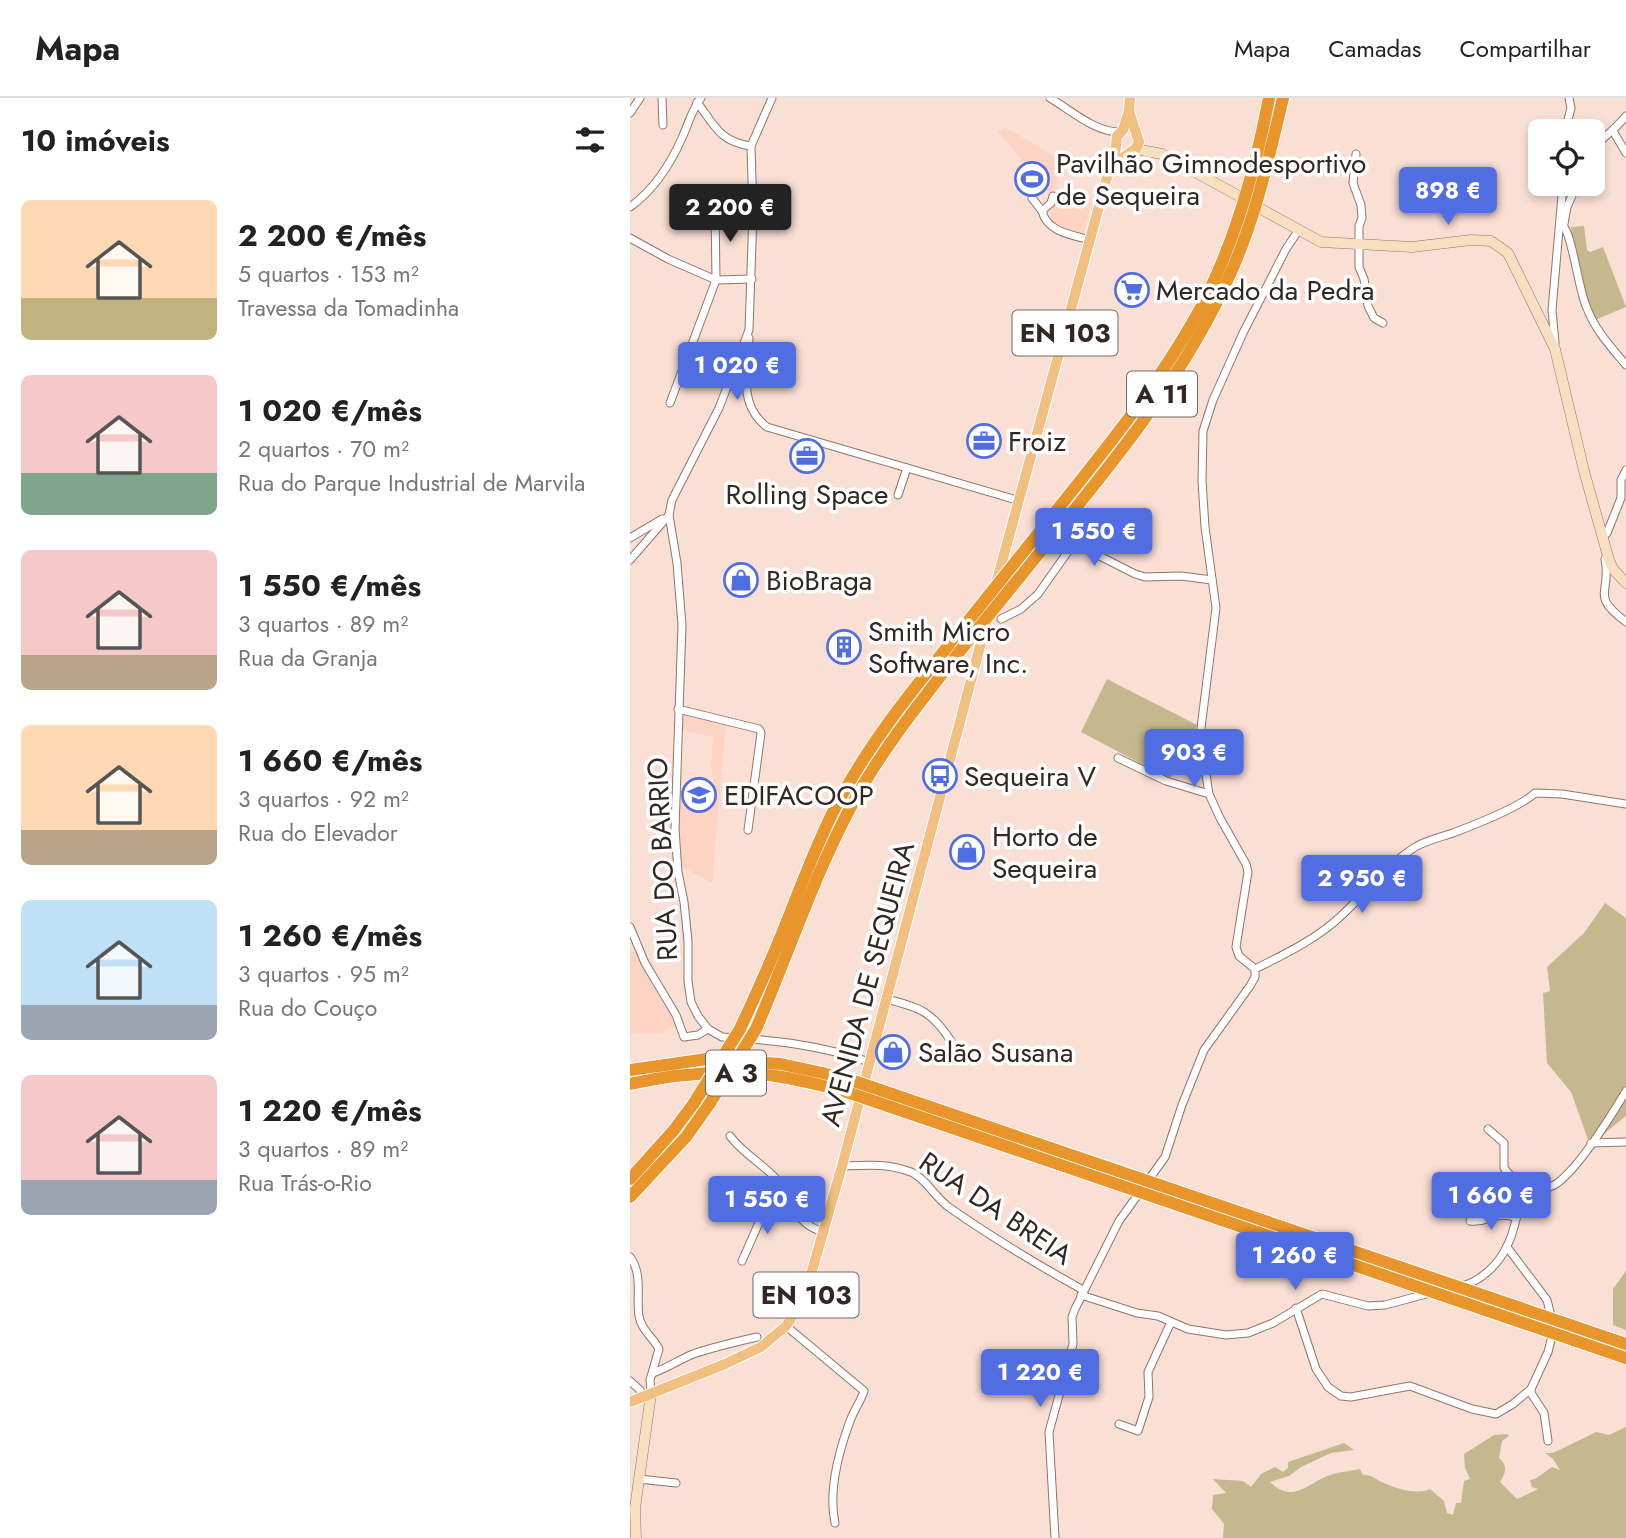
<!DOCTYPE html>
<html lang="pt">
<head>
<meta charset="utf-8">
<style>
	:root { --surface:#fff; --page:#f2f2f2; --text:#222; --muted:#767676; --line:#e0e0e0; --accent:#506de1 }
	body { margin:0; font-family:Jost,sans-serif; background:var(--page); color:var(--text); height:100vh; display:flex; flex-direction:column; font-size:26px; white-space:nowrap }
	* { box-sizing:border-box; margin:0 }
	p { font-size:23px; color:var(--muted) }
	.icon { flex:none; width:38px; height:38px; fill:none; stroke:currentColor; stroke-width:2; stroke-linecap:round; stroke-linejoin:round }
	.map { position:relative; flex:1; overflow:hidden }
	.drawer { display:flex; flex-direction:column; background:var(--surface); width:630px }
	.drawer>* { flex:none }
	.buttons { position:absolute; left:898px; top:21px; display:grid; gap:14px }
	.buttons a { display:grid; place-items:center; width:77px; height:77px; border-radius:10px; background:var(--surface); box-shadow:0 4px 10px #0003; font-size:35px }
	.price { position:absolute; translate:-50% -60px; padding:0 16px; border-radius:7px; background:var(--accent); color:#fff; font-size:23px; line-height:46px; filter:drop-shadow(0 2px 4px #0008) }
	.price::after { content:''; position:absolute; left:50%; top:42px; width:21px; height:16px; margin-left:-10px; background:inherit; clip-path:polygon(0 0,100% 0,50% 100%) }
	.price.active { background:#222; color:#fff }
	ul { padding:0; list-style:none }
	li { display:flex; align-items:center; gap:21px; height:175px; padding:0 21px }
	li span { display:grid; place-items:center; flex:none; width:196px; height:140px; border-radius:10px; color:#555 }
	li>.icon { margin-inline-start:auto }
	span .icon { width:84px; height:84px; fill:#fffc; stroke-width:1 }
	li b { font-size:30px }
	h2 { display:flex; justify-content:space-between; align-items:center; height:84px; padding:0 21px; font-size:30px }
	header { display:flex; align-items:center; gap:42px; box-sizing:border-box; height:98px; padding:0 35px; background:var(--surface); border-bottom:2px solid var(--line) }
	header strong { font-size:33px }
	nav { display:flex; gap:38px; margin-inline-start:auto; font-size:24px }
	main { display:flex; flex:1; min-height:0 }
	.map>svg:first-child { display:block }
</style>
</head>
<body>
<header>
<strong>Mapa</strong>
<nav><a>Mapa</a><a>Camadas</a><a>Compartilhar</a></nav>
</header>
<main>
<section class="drawer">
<h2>10 imóveis<svg class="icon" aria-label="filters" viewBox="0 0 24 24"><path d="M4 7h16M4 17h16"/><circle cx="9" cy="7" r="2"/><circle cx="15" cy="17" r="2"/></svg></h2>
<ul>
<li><span style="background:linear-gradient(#ffd9b3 70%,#c2b280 0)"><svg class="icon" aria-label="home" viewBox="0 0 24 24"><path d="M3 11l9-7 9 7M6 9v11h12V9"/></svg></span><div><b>2 200 €/mês</b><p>5 quartos · 153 m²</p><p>Travessa da Tomadinha</p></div></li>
<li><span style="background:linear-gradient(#f6c9c9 70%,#7fa58c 0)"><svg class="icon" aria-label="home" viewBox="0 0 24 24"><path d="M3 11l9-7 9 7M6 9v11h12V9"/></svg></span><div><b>1 020 €/mês</b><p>2 quartos · 70 m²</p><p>Rua do Parque Industrial de Marvila</p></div></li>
<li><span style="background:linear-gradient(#f6c9c9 75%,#b9a48a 0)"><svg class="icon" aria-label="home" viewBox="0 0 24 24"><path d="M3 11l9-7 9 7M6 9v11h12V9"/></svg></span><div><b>1 550 €/mês</b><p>3 quartos · 89 m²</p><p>Rua da Granja</p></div></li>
<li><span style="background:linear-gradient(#ffd9b3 75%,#b9a48a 0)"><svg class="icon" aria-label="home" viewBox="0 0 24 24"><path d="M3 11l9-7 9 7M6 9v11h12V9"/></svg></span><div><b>1 660 €/mês</b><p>3 quartos · 92 m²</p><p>Rua do Elevador</p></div></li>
<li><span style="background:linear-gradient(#bfe0f5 75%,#9aa5b1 0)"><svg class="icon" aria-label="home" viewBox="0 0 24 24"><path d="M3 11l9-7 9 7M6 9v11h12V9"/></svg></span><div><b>1 260 €/mês</b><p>3 quartos · 95 m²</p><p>Rua do Couço</p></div></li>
<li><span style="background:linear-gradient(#f6c9c9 75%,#9aa5b1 0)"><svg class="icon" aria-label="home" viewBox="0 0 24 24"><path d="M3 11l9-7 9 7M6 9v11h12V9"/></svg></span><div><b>1 220 €/mês</b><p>3 quartos · 89 m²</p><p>Rua Trás-o-Rio</p></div></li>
</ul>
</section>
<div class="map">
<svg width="996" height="1440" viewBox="0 0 996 1440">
	<rect width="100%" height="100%" fill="#fadfd5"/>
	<g fill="#fdd3c4">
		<path d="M375,29L433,63L422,97L368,34Z"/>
		<path d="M428,90L463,100L453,137L427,130L420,122Z"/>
		<path d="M52,613L96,623L82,785L49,767L48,693L85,692L81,668L83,639L50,632Z"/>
		<path d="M0,852L8,856L19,881L48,929L46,931L41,929L32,935L0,936Z"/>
	</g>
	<g fill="#c5b88f">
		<path d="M954,128L957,152L960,154L973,149L996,209L965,222L950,182L944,158L941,129Z"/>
		<path d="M477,581L567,627L540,681L451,634Z"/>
		<path d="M975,805L996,820V1018L960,1047L941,994L917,965L913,895L920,893L917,869L954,835Z"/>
		<path d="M996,1173V1232L983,1227V1191Z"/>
		<path d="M996,1329V1440H593L594,1426L582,1411L583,1397L596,1395L583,1381L613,1383L621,1389L631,1376L645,1369L653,1374L658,1370V1364L714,1345L724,1352L701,1355L671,1369L659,1378L640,1384C660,1403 672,1391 691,1381C703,1374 717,1374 730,1371L733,1377C742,1376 746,1382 754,1385C766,1391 788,1397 800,1391L814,1403L817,1415L823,1417L826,1405H831L834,1383L840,1381L835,1370L834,1356L864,1337L877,1336L879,1338L872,1343L869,1360C878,1367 876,1375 870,1384L887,1401L908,1391L902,1389L900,1382L905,1381L922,1369L930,1372L923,1361L915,1355H923L966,1334L979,1337Z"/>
	</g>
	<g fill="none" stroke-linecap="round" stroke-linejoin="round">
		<g stroke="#927469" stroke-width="9">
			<g id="street">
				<path d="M32,0L33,27"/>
				<path d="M420,0C441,12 464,34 490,34"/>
				<path d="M67,4C84,27 90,44 121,48"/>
				<path d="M0,15L10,0"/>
				<path d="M935,33L941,10L939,0"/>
				<path d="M983,33L996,55"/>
				<path d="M962,53C972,39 985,32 996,18"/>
				<path d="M726,56L723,85L731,107L732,120L729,128V169L734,181L738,208L744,220L753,225"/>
				<path d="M423,98L421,105L412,113C417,134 442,137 460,142"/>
				<path d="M402,100L412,113"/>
				<path d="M0,109C24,92 40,67 52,40C58,27 62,11 71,0"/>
				<path d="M934,126L937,109L947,86"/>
				<path d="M934,129C942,138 949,192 956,208C965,232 980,248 996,267"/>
				<path d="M0,140L38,161L86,182L122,181"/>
				<path d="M119,240C117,273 108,307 137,329L390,403"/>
				<path d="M925,245L922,212L933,86"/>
				<path d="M40,305L86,182L85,110"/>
				<path d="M268,397L277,370"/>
				<path d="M39,417L47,465L52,527L45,731L48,774L54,804L58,843V883L61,904L68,918L78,931L92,939C143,942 191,947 239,964"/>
				<path d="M973,439L977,435L991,400V382L996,372"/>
				<path d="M0,440L32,421"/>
				<path d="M975,461C982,496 959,496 996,524"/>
				<path d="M0,462L39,417L42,402L89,310L119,232L123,115L121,48L142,0"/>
				<path d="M371,521L391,511L408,496L444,445L505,476L515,479L551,478L582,482"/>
				<path d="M48,611L129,631L131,635L118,732"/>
				<path d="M488,660L536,683L579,696"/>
				<path d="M0,829L15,865L46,917L54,939L68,937L78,931"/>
				<path d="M625,871L609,858L606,849L618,774L616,766L590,720L579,696L570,638L586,510L575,429L572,383L573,333L583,302L613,235L656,151L668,133"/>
				<path d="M625,871C655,856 687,841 712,817C737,794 757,766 787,748C798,742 811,739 823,735C844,727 889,710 905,695L932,696L996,706"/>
				<path d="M256,901C290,909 302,914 321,943"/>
				<path d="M858,1031L874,1045V1070L895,1095"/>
				<path d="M100,1038C114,1057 134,1066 148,1083C167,1106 164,1126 194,1134"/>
				<path d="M961,1045L996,1044"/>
				<path d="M212,1068C237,1067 257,1065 281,1074C296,1080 305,1100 320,1110C363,1140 408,1167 453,1192"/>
				<path d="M125,1094L170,1120"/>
				<path d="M840,1123C861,1125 862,1113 886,1119"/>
				<path d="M877,1149L917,1202L922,1222"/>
				<path d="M0,1159C13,1176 6,1198 9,1218C11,1232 23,1239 29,1251L20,1282L21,1296"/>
				<path d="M112,1163L139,1102"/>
				<path d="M832,1188C851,1183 869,1166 877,1148C886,1132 886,1111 895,1095C904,1088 916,1093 926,1086C949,1070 981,1018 996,993"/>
				<path d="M451,1197L507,1215L528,1218L558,1231L596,1237L618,1235L643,1225L692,1196L738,1208L755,1207L800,1195"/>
				<path d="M666,1210L686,1271L698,1289L711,1298L721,1299L780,1288L842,1311L866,1316L883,1306L901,1291"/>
				<path d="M156,1228L234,1293C231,1303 224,1312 220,1323C209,1353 198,1393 205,1425"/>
				<path d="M23,1275C37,1270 49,1262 63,1256C84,1249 105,1244 127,1239"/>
				<path d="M0,1283L10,1292L13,1299"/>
				<path d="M489,1326L508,1333L519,1299L518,1274L541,1224"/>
				<path d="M918,1343L914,1315L901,1295V1291L918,1254L923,1234"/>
				<path d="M9,1381L46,1385"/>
				<path d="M425,1440L419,1334L443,1246L442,1219L445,1211L489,1123L535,1059L552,1007L574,952L620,888L625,879V871"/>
			</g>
		</g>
		<g stroke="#927469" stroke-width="11">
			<g id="secondary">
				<path d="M505,51L532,56L607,97"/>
				<path d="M631,111L691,144L782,149L841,142L861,143L878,155L925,251L954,373L979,462L983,471L996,485"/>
				<path d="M6,1440L5,1410L21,1296"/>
			</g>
		</g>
		<g stroke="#fff" stroke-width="12">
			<g id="primary">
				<path d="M483,67L506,50L509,44L499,13L500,0"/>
				<path d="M366,486L477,79C484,65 486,53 487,38L493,32L499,13"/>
				<path d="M0,1304L95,1266L131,1249L156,1228L174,1201L212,1068L357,522"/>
			</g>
		</g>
		<g stroke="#fff" stroke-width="14">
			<g id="highway">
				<path d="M399,447C459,371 522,298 569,213C604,148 625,73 639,0"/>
				<path d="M389,480C467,383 551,288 601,174C626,119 639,58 653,0"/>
				<path d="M110,931C129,890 147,850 163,808C176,775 189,741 205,710C240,643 288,585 335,527"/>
				<path d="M126,931C159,854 185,774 225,701C255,647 293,601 330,553"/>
				<path d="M0,972L77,961L151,966L215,980"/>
				<path d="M0,986C50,975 102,971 152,979C172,982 192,988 211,992"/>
				<path d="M0,1081L44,1032L64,1005"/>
				<path d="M0,1099L56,1039L80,1005"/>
			</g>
		</g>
		<use href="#street" stroke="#fff" stroke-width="7"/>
		<use href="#secondary" stroke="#f8dfbf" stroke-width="10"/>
		<use href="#primary" stroke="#f1bf80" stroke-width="10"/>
		<use href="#highway" stroke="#e8952b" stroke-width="12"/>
		<g stroke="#fff" stroke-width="14" stroke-linecap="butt">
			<g id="highway-bridge">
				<path d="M335,527L399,447"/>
				<path d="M330,553L389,480"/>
				<path d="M215,980L996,1246"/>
				<path d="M211,992L996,1260"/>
				<path d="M64,1005L110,931"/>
				<path d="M80,1005L126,931"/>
			</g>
		</g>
		<use href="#highway-bridge" stroke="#e8952b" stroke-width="12"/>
	</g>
	<defs>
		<g id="stadium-ring" transform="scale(1.75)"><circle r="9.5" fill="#fff" stroke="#506de1" stroke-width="1.5"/><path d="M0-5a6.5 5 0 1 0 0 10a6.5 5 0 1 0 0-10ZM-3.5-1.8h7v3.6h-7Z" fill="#506de1"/></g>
		<g id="supermarket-ring" transform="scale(1.75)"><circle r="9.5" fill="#fff" stroke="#506de1" stroke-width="1.5"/><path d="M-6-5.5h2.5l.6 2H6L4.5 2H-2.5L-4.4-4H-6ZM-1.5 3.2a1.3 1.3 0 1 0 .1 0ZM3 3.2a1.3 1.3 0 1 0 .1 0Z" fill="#506de1"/></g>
		<g id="office-ring" transform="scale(1.75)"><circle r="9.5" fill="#fff" stroke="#506de1" stroke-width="1.5"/><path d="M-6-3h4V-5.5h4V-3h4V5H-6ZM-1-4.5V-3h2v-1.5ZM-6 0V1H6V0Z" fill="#506de1"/></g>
		<g id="shop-ring" transform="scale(1.75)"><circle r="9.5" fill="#fff" stroke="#506de1" stroke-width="1.5"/><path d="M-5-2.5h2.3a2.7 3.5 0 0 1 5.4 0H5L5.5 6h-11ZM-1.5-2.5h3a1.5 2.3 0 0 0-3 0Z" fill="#506de1"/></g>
		<g id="building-ring" transform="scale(1.75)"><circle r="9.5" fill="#fff" stroke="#506de1" stroke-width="1.5"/><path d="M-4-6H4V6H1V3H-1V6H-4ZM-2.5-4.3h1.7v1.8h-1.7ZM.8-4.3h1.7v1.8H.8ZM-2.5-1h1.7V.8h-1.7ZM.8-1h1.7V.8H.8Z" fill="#506de1"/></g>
		<g id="bus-ring" transform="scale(1.75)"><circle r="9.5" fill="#fff" stroke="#506de1" stroke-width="1.5"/><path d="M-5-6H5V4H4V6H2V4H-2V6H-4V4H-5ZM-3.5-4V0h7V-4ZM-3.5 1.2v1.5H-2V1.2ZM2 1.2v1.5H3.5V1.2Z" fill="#506de1"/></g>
		<g id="school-ring" transform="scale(1.75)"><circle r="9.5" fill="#fff" stroke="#506de1" stroke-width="1.5"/><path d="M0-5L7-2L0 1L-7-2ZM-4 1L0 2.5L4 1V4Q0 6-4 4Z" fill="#506de1"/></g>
	</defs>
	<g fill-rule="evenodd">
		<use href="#stadium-ring" x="402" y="81"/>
		<use href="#supermarket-ring" x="502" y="192"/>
		<use href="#office-ring" x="354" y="343"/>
		<use href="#office-ring" x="177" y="358"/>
		<use href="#shop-ring" x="111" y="482"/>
		<use href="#building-ring" x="214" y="549"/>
		<use href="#bus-ring" x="310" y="678"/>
		<use href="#school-ring" x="69" y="697"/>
		<use href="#shop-ring" x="337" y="754"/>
		<use href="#shop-ring" x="263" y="954"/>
	</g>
	<g text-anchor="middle" stroke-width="7" stroke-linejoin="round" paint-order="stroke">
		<g fill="#fff" stroke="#716865" stroke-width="2">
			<rect x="382.5" y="212.5" width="105" height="45" rx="5"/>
			<rect x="497" y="273.5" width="70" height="45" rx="5"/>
			<rect x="76" y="952.5" width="60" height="45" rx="5"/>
			<rect x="123.5" y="1174.5" width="105" height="45" rx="5"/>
		</g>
		<g font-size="26" font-weight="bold" fill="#342723">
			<text x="435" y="244">EN 103</text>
			<text x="532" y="305">A 11</text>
			<text x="106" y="984">A 3</text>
			<text x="176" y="1206">EN 103</text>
		</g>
		<g font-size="28" fill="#342723" stroke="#fff" text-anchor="start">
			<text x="426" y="75">Pavilhão Gimnodesportivo<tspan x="426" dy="32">de Sequeira</tspan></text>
			<text x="526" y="202">Mercado da Pedra</text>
			<text x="378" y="353">Froiz</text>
			<text x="177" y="406" text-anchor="middle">Rolling Space</text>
			<text x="136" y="492">BioBraga</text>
			<text x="238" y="543">Smith Micro<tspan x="238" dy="32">Software, Inc.</tspan></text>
			<text x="334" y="688">Sequeira V</text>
			<text x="94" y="707">EDIFACOOP</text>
			<text x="362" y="748">Horto de<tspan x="362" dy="32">Sequeira</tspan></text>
			<text x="288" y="964">Salão Susana</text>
		</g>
		<g font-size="28" fill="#342723" stroke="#fff">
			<text transform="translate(32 761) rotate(-93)" y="10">RUA DO BARRIO</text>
			<text transform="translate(237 886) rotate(-75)" y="10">AVENIDA DE SEQUEIRA</text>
			<text transform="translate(366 1110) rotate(34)" y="10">RUA DA BREIA</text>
		</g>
	</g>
</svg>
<div class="buttons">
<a><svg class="icon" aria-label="locate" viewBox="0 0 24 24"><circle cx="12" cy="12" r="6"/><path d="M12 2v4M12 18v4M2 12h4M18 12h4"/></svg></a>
</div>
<b class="price" style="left:818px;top:129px">898 €</b>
<b class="price active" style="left:100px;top:146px">2 200 €</b>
<b class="price" style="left:107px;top:304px">1 020 €</b>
<b class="price" style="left:464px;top:470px">1 550 €</b>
<b class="price" style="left:564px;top:691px">903 €</b>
<b class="price" style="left:732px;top:817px">2 950 €</b>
<b class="price" style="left:861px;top:1134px">1 660 €</b>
<b class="price" style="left:137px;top:1138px">1 550 €</b>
<b class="price" style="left:665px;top:1194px">1 260 €</b>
<b class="price" style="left:410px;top:1311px">1 220 €</b>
</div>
</main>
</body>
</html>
